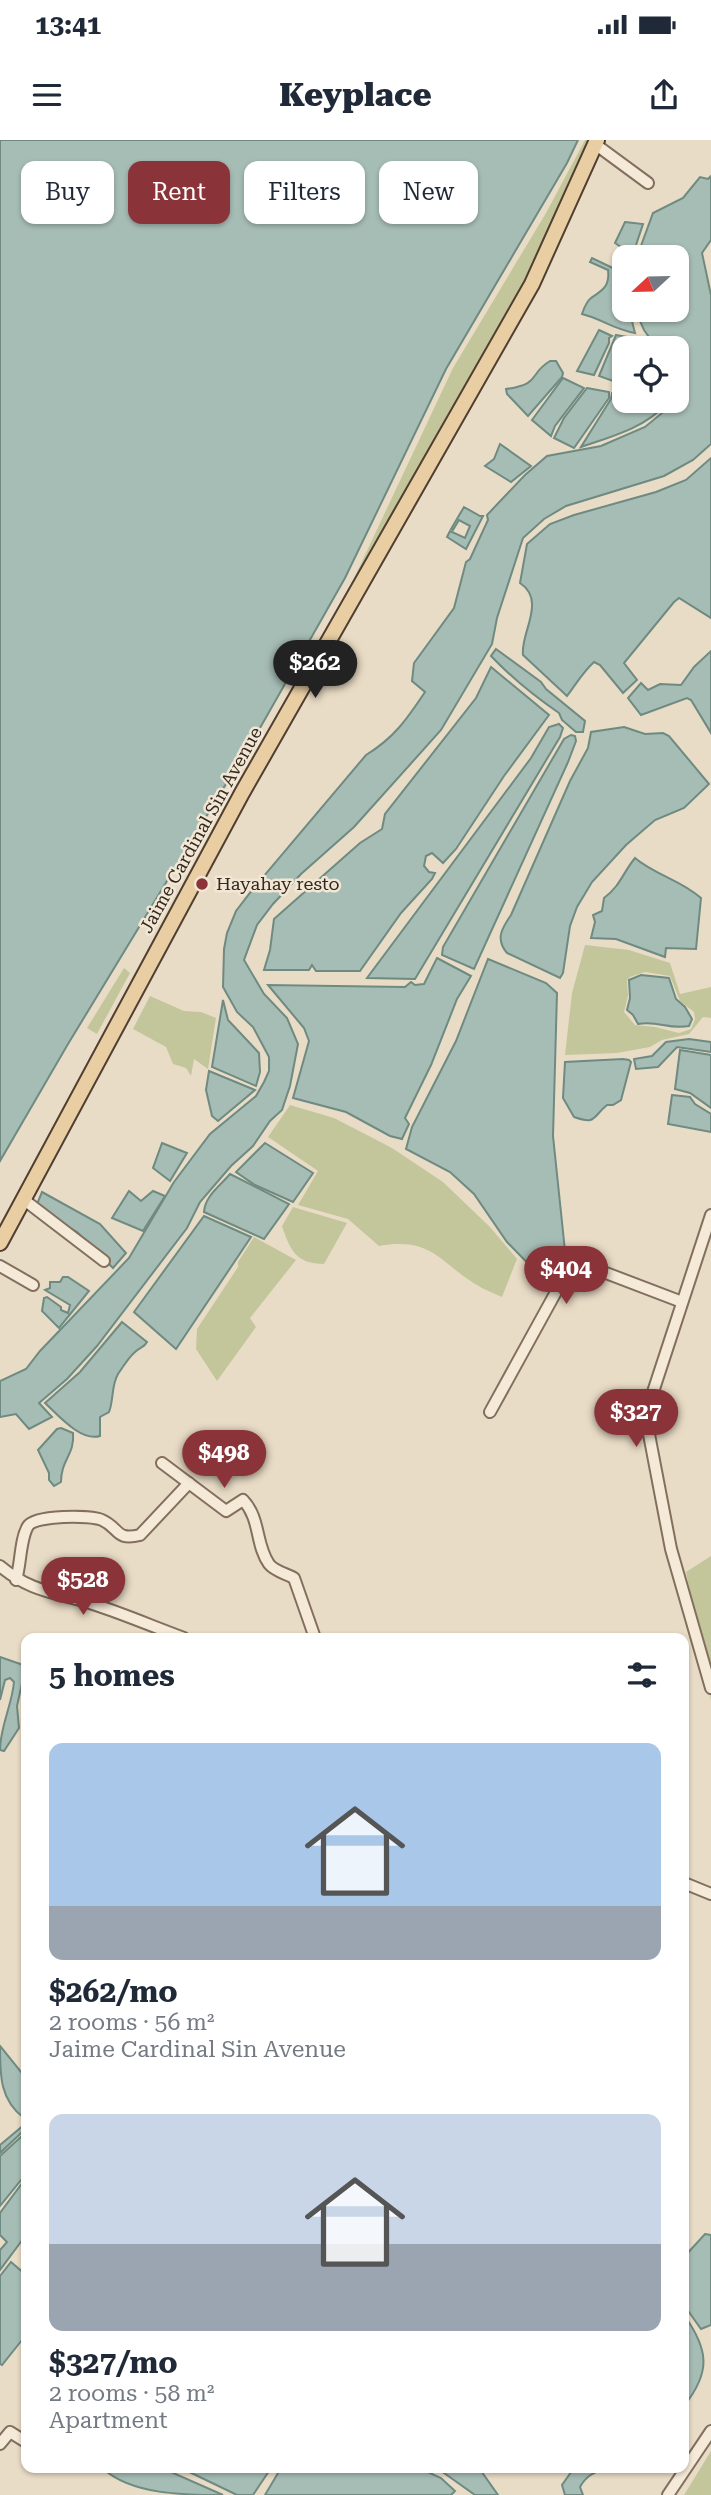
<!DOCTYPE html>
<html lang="en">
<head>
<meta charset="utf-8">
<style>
	:root { --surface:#fff; --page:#f2f2f3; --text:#1f2937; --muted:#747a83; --accent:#8a343a }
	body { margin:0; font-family:"Roboto Serif",serif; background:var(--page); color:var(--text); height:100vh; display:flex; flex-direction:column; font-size:26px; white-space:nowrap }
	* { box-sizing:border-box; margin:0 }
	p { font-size:23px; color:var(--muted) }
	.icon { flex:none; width:38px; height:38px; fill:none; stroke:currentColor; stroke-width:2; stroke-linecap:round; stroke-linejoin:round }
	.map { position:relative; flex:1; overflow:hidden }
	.details { position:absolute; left:21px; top:1493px; width:668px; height:840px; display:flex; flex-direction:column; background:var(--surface); border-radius:14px; box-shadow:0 2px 5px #0004 }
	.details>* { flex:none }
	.hud { position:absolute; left:21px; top:21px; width:670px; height:63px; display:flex; gap:14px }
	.needle { width:46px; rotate:248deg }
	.controls { position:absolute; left:612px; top:105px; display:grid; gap:14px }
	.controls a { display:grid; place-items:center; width:77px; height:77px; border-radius:14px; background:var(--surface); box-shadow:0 2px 5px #0004; font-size:35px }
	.price { position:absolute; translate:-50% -60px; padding:0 16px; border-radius:24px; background:var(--accent); color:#fff; font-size:23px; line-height:46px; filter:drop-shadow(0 2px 4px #0008) }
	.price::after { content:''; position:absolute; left:50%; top:42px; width:21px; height:16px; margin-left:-10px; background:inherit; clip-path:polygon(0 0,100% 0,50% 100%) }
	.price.on { background:#222; color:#fff }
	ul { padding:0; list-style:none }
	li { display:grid; align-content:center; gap:14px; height:371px; padding:0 28px }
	li span { display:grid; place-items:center; height:217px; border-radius:14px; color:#555 }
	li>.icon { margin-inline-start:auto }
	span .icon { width:126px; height:126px; fill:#fffc; stroke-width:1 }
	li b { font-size:30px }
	h2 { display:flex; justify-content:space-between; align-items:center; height:84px; padding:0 28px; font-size:30px }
	.pill { padding:0 24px; border-radius:14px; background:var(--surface); box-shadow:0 2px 5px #0004; font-size:24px; line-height:63px }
	.pill.on { background:var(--accent); color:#fff }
	.status { display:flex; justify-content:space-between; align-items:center; height:49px; padding:0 35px; background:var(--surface); direction:ltr }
	.status svg { height:19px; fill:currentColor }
	header { display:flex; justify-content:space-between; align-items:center; height:91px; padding:0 28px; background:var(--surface); font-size:32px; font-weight:800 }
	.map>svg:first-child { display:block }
</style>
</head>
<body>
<div class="status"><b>13:41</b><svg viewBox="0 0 49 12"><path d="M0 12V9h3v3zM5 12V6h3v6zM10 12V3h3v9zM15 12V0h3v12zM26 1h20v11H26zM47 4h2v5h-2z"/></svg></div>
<header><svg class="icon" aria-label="menu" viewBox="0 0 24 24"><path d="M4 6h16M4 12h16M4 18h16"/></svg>Keyplace<svg class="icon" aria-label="share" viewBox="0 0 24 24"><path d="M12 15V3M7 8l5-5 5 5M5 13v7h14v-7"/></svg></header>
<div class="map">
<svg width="711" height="2355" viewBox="0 0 711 2355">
	<rect width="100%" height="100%" fill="#e9dcc6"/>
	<g fill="#c3c69b" fill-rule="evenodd">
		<path d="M585,0H592L533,135L333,483L453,228L546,73Z"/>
		<path d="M585,805L629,810L670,823L680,854L711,847V878L703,877L689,894L662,900L650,907L617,913L565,915L572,853ZM645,832L670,836L680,861L694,872L695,879L691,889L679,893L655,887L635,885L624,872L628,856L627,840L630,837Z"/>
		<path d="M124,828L130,833L97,894L87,888Z"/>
		<path d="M150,856L184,871L201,872L216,878L208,929L194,919L191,936L186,928L173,924L166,907L133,889Z"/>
		<path d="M290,965L334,978L392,1008L443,1042L490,1087L517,1119L502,1157C495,1154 488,1151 482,1148C441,1126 435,1096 379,1106L348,1079L298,1065L318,1031L268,997Z"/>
		<path d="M293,1067L347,1083L324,1124C296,1124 290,1110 282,1086Z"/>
		<path d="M254,1097L296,1120L250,1178L256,1187L217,1241L196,1209L197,1189L238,1127V1122Z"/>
		<path d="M711,1416V1561L686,1432Z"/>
		<path d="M711,2311V2355H684Z"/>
	</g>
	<g fill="#a6bdb5" stroke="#6e8a81" stroke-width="2">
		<path d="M0,0H578L567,23L446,229L345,438L260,588L68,904L0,1021Z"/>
		<path d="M711,36V100L702,113L711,155V304L693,320L664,336L566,366L544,379L523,398L497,478L492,504L441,590L354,687L301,734L273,764L257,785L244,820L264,854L287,878L298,904L290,946L282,970L270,981L253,1006L231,1026L200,1062L187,1088L97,1206L67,1239L39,1263L52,1277L29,1289L16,1274L0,1277V1241L26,1229L40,1211L129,1118L174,1042L210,994L256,956L264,942L269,931V917L253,887L237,872L223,847L224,809L227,793L236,771L253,749L366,615C394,598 407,579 425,552L412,541L414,523L454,468L466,422L470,419L488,380L487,375L525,335L547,316L601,306L645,287L673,264L668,261L673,263C681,259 686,243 686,233L677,225V208L656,207L644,190L635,170H677V117H637L638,114L653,73L683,58L700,37L708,39Z"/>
		<path d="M625,82L643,84L632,117H625V170H629L635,193C613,189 602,179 582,174C584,168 586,162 591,158C603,150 610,146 608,130L590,122L592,118L617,130L621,117L628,112L615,103Z"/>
		<path d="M599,190L612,196L609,198V203L594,235L577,231Z"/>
		<path d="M616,195L627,197L634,203L632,208H625V225L616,242L599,236Z"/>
		<path d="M550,221H556L563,233L562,237L528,276L507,254L506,249C542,244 528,234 550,221Z"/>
		<path d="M563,238L584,248L555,286L551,296L532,280Z"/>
		<path d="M587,248L609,252V258L574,308L554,298L564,278Z"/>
		<path d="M612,253L625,254V261H653L666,264C645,288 610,297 581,307L611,259Z"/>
		<path d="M500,304L531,326L511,342L485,326L494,319Z"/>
		<path d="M711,318V478L679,458L674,462L624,523L637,540L623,553L600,525L594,522C583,532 576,544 567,556L523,515C520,493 547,461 520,443L527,404L550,384L574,375L656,352L686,340Z"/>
		<path d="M464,367L480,376H483L466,409L447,397L450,391L465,398L470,386L459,380L453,390L451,389Z"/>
		<path d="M496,509L541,542L546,549L585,581L583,592H576L562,580L559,573C534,556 512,538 491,516Z"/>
		<path d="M711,511V593L691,560L687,558L641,575L628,558L641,543L648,550L660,544L681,545L694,527Z"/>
		<path d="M491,527L549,575L504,636L456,709L443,723L432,713L426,716L424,726L429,732L435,733L432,739L401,773L360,831H316L312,825L309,830H264L270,810L274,779L360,703L382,689L385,674L476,558Z"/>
		<path d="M559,584L563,588L560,597L415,839L367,838L531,618L549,587Z"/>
		<path d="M624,587L645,594L663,593L669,596L709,644L684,668L655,680L626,705L592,742L577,767L570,786L563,833L560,838L507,813C495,799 502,788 511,775L570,641L588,608L591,592Z"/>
		<path d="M571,595L575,596L576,601L568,622L474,829L442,815L443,807L564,599Z"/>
		<path d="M635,718C655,735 681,740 701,758L696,809L666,808L665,817L616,799L591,798L595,782L593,775L602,771L604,758C621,745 622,734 635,718Z"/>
		<path d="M437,818L471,836L457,859L431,925L405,978L409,984L402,999L390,996L346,972L293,958L309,901L304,888L268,845L405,847L411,842L415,845L424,844Z"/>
		<path d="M488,819L546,843L557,853L553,996L567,1130L549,1145L507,1102L474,1054L450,1032L406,1009L412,987L456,901Z"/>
		<path d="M641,835L669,838L676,859L685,867L692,879L689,886C668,890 658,880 638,884L633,875L627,870L630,858L629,840Z"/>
		<path d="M223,860L228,880L259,913L260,932L256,946L212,927Z"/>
		<path d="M689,899L711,902V912L677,907L658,927L636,929L634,919L652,916L666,902Z"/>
		<path d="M680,910L711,915V968L690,953L675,949Z"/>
		<path d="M623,919L629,920L631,922L621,960L613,965H607C592,977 597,985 574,977L563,958L565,922Z"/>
		<path d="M209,931L255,950L218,981L212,976L206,950Z"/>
		<path d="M672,955L690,957L695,964L711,974V992L668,984Z"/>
		<path d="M162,1003L187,1013L170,1041L153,1028Z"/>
		<path d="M265,1003L313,1033L293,1062L255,1045L236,1032Z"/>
		<path d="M230,1034L289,1064L264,1099L204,1072C205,1056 220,1046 230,1034Z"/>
		<path d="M129,1051L141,1061L153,1051L165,1056L143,1091L112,1078Z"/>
		<path d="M42,1052L100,1084L126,1113L113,1128L77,1092L35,1069Z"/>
		<path d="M204,1076L251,1097L176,1209L134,1172Z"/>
		<path d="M63,1137H68L89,1151L59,1188L42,1171L44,1158L47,1157L61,1167V1170L68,1173L70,1165L45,1150L50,1148V1142H60Z"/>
		<path d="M122,1182L147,1202C144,1208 140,1207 135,1212C129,1217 122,1228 118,1234C111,1246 114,1259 109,1272L100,1277V1296C81,1302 58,1275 45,1263L80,1232Z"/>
		<path d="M61,1288L73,1293C75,1315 61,1319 61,1342L54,1346L49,1340V1333L38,1310L57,1289Z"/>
		<path d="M0,1517L26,1526L17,1566L19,1588L4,1611L0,1610C0,1587 12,1565 14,1542L10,1538L5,1540L0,1560Z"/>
		<path d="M0,1906L26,1938V1991L21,1993L0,2013V2005L25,1984L24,1978C0,1960 0,1936 0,1906Z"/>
		<path d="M22,1996L26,2000V2034L0,2066V2016Z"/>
		<path d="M26,2038V2095L0,2130V2110L7,2102L0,2095V2073Z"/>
		<path d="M705,2094L711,2095V2185L701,2189L684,2165V2117Z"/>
		<path d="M11,2122L26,2135V2195L2,2225L0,2224V2136Z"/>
		<path d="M684,2175C709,2210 711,2232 684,2266Z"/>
		<path d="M102,2328H162L223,2355C184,2355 132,2355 102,2328Z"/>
		<path d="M181,2328H271L253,2355H237Z"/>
		<path d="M281,2328H419L441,2338L455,2351L451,2355H265Z"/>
		<path d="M437,2328H479L498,2355H475Z"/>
		<path d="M574,2328H605C593,2333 586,2336 580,2347L583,2355H565L562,2345Z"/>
	</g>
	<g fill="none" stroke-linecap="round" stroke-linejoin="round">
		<g stroke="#826f5d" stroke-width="14">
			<g id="minor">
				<path d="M595,4L648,43"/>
				<path d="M23,1059L104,1121"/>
				<path d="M711,1075L653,1252L648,1289L671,1409L711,1548"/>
				<path d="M0,1126L33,1145"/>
				<path d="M490,1272L562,1141L575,1128L585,1125L682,1162"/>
				<path d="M162,1323L226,1371L243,1360C261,1379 255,1404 269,1424C274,1431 287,1434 294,1438L315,1498"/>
				<path d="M0,1426C32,1453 56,1452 93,1464C124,1474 154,1487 184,1498"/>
				<path d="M16,1440C21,1424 20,1399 28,1386C35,1375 91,1375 102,1380C120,1388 115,1401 140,1395L189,1343"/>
				<path d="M684,1743L711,1754"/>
				<path d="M0,2304L10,2292L26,2302"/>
				<path d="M668,2355L711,2291"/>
			</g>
		</g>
		<g stroke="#503e31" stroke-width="18">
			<path id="major" d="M0,1103L242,653L532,144L597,0"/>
		</g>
		<use href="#minor" stroke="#f5ead8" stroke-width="10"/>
		<use href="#major" stroke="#e8cea2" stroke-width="14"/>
	</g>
	<circle fill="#8a343a" stroke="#f1e7d4" stroke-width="2.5" cx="202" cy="744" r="7"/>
	<g text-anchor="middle" stroke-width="5" stroke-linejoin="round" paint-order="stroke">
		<g font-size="18" fill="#342820" stroke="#f1e7d4">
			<text transform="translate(201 690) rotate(-61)" y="6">Jaime Cardinal Sin Avenue</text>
		</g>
		<g font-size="18" fill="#342820" stroke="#f1e7d4" text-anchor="start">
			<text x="216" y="750">Hayahay resto</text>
		</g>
	</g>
</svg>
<div class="controls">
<a><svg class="needle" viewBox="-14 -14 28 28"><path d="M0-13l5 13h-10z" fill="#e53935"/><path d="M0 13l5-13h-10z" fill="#747a83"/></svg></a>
<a><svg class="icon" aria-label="locate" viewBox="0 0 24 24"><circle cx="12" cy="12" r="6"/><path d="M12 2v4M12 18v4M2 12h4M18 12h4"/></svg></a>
</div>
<b class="price on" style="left:315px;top:560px">$262</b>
<b class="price" style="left:566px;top:1166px">$404</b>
<b class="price" style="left:636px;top:1309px">$327</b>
<b class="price" style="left:224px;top:1350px">$498</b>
<b class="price" style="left:83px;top:1477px">$528</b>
<div class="hud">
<a class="pill">Buy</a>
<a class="pill on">Rent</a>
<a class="pill">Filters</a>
<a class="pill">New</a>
</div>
<section class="details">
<h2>5 homes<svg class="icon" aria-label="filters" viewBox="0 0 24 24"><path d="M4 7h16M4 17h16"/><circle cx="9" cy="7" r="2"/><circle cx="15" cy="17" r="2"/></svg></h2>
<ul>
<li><span style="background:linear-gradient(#a9c7e8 75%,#9aa5b1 0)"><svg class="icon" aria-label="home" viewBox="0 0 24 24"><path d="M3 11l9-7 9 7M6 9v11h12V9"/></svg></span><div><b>$262/mo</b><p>2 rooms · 56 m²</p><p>Jaime Cardinal Sin Avenue</p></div></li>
<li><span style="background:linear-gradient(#c9d6e8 60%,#9aa5b1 0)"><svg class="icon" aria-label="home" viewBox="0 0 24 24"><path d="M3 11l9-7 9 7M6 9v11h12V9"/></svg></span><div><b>$327/mo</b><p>2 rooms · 58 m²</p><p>Apartment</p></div></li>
</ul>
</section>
</div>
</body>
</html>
